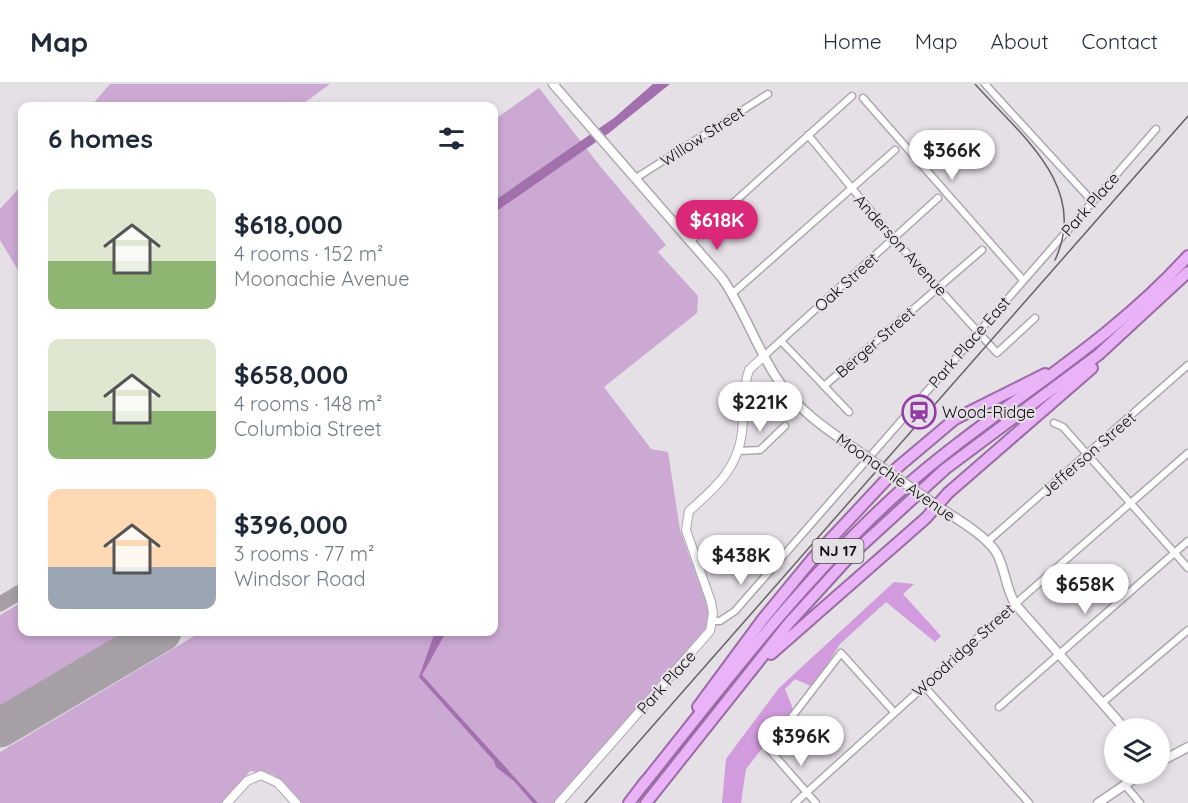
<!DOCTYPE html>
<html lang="en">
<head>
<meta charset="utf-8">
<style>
	:root { --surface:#fff; --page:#f6f6f7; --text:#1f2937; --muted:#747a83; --line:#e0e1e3; --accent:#db2777 }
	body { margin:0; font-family:Quicksand,sans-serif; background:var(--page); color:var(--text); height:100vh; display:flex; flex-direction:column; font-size:22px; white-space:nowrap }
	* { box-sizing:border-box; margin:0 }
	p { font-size:20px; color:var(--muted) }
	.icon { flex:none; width:33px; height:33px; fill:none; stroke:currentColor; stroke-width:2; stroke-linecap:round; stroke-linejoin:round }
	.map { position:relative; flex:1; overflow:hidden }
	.details { position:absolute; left:18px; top:18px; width:480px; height:534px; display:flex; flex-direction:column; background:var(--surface); border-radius:12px; box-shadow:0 3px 9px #0003 }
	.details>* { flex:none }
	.fabs { position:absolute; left:1104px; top:634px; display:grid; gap:12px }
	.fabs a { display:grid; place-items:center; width:66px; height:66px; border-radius:50%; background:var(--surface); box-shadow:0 3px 9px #0003; font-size:30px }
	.price { position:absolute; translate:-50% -51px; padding:0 14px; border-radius:21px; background:#fff; color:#222; font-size:20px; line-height:39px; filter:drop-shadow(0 2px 3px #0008) }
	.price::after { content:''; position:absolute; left:50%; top:36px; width:18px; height:14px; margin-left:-9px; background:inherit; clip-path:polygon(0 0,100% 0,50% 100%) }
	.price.on { background:var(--accent); color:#fff }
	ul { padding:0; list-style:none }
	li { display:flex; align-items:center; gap:18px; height:150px; padding:0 30px }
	li span { display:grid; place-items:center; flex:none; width:168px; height:120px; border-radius:12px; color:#555 }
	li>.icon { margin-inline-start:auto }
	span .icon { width:72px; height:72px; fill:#fffc; stroke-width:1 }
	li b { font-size:26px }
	h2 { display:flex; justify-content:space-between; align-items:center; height:72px; padding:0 30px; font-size:26px }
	header { display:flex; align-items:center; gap:36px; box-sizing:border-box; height:84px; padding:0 30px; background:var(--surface); border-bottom:2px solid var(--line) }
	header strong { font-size:28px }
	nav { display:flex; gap:33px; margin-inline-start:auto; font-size:21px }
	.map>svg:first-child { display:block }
</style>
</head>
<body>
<header>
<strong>Map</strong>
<nav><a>Home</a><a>Map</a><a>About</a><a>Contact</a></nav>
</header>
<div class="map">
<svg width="1188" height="719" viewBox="0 0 1188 719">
	<rect width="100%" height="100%" fill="#e5dfe6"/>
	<g fill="#cba9d3">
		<path d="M110,0H330L300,22H91Z"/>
		<path d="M539,4L600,82L666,161L658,168L698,212L697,229L604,303L651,365L668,368L680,446L713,537L710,547L559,719H299L273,690L250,687L223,719H0V668L201,548H494V36Z"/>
		<path d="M22,101V193L0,156V125Z"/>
		<path d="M22,518V548H126L0,623V531Z"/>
	</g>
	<path fill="#d19bdd" d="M894,498L914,500L903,510L941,552L935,558L886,518L840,560L813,603L795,595L785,605L793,625L746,685L741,719H722L726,675L779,604Z"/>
	<g fill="#a370ae">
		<path d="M653,0H670L609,49L494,129V117L614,34Z"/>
		<path d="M435,548H446L422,591L538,719H533L514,697L496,683L494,677L419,593Z"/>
	</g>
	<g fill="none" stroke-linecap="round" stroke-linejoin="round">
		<path stroke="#a6a0a6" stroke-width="15" d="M0,520L22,507"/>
		<path stroke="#a6a0a6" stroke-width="39" d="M0,644L162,548"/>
		<g stroke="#aca7ae" stroke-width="9">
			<g id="minor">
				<path d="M985,0L1092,117"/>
				<path d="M863,14L1023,196"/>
				<path d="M808,51L894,155L997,269L1035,234"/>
				<path d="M636,94L768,10"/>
				<path d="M691,157L852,12"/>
				<path d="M733,209L895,66"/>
				<path d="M781,257L849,328"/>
				<path d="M764,272L938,114"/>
				<path d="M824,302L982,166"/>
				<path d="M1054,339L1063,343L1188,484"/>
				<path d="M739,367L760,366L785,342"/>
				<path d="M987,458L1188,281"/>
				<path d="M713,537H720L735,527L1156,45"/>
				<path d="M924,602L1029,719"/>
				<path d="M1102,619L1188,546"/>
				<path d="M999,623L1188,457"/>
				<path d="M1124,700L1140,719"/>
				<path d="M795,719L1015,520L1188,369"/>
				<path d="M816,719L768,664L841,569L894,628"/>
			</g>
		</g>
		<g stroke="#aca7ae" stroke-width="10">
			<g id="tertiary">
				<path d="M227,719L247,697L261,691L278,699L296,719"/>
				<path d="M559,719L710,547L713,529L711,518L686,446L689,427C715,404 738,385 742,348C744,330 743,311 747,293L749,286L764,272"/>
			</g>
		</g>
		<g stroke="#aca7ae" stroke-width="11">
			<g id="secondary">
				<path d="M553,0L722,194C745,227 757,266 780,299C801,330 834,350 864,371"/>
				<path d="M926,414C946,429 983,448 996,468C1005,483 1005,502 1015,520L1125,645"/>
				<path d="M1160,678L1188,663"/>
				<path d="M1098,719L1141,690"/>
			</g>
		</g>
		<g stroke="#9a6ba4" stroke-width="14">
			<g id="trunk">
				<path d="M771,570L926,434L948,409L1092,284"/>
				<path d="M698,623L763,535L814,473L898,383L955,335L1045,290"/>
				<path d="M643,701C723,601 801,497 897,410C991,325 1101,268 1188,172"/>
				<path d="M629,719L645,698"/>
				<path d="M646,719L789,539L850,472L945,385L1098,271L1188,188"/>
			</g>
		</g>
		<use href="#minor" stroke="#fff" stroke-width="6"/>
		<use href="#tertiary" stroke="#fff" stroke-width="8"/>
		<use href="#secondary" stroke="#fff" stroke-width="8"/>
		<use href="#trunk" stroke="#eab2f7" stroke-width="10"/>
		<g stroke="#666266" stroke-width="1.5">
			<path d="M975,0C1019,50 1090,102 1055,176"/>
			<path d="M585,719L1188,32"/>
		</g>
		<g stroke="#aca7ae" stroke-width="11" stroke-linecap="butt">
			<path id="secondary-bridge" d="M864,371L926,414"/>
		</g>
		<use href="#secondary-bridge" stroke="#fff" stroke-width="8"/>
	</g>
	<defs>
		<g id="station-ring" transform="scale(1.725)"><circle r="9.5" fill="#e5dfe6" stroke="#943ba7" stroke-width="1.5"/><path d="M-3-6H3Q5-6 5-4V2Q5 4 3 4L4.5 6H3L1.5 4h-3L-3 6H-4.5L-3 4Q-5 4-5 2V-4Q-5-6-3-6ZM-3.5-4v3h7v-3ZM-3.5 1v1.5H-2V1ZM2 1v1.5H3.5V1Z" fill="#943ba7"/></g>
	</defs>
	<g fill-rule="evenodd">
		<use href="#station-ring" x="919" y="328"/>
	</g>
	<g text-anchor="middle" stroke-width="4.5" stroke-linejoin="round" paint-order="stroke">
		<rect fill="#e5dfe6" stroke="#4e4b4f" stroke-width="1.5" x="812.5" y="455" width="51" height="24" rx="4.5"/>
		<g font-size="15" font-weight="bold" fill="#0e0c0e">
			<text x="838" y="472">NJ 17</text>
		</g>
		<g font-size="16" fill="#0e0c0e" stroke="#e5dfe6">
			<text transform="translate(702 52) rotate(-33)" y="6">Willow Street</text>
			<text transform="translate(1090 120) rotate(-49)" y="6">Park Place</text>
			<text transform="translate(901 161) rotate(48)" y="6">Anderson Avenue</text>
			<text transform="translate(846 198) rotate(-42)" y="6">Oak Street</text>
			<text transform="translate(875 258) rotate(-41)" y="6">Berger Street</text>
			<text transform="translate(969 258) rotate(-49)" y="6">Park Place East</text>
			<text transform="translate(1088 370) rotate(-41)" y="6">Jefferson Street</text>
			<text transform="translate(896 393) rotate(35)" y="6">Moonachie Avenue</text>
			<text transform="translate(963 566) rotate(-42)" y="6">Woodridge Street</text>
			<text transform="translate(666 598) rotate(-48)" y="6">Park Place</text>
		</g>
		<g font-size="16" fill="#0e0c0e" stroke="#e5dfe6" text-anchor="start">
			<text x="942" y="334">Wood-Ridge</text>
		</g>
	</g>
</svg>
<div class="fabs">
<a><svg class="icon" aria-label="layers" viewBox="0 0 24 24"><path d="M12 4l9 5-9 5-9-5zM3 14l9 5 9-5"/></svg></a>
</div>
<b class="price" style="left:952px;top:97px">$366K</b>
<b class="price on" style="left:717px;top:167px">$618K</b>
<b class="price" style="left:760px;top:349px">$221K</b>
<b class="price" style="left:741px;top:502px">$438K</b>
<b class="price" style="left:1085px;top:531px">$658K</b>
<b class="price" style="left:801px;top:683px">$396K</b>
<section class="details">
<h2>6 homes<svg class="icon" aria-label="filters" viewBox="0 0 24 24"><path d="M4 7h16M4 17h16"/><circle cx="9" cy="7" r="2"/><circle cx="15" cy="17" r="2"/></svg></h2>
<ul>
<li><span style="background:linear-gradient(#dfe7d0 60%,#8fb573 0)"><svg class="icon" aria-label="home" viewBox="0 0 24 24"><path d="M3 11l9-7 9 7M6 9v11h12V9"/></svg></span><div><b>$618,000</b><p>4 rooms · 152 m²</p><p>Moonachie Avenue</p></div></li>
<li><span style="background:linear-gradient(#dfe7d0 60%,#8fb573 0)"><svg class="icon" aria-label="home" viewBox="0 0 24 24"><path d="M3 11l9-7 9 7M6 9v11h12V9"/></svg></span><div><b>$658,000</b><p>4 rooms · 148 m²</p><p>Columbia Street</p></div></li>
<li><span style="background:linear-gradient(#ffd9b3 65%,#9aa5b1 0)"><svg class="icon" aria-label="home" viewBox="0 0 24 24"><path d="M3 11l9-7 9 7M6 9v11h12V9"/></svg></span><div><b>$396,000</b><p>3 rooms · 77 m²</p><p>Windsor Road</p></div></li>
</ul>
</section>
</div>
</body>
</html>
